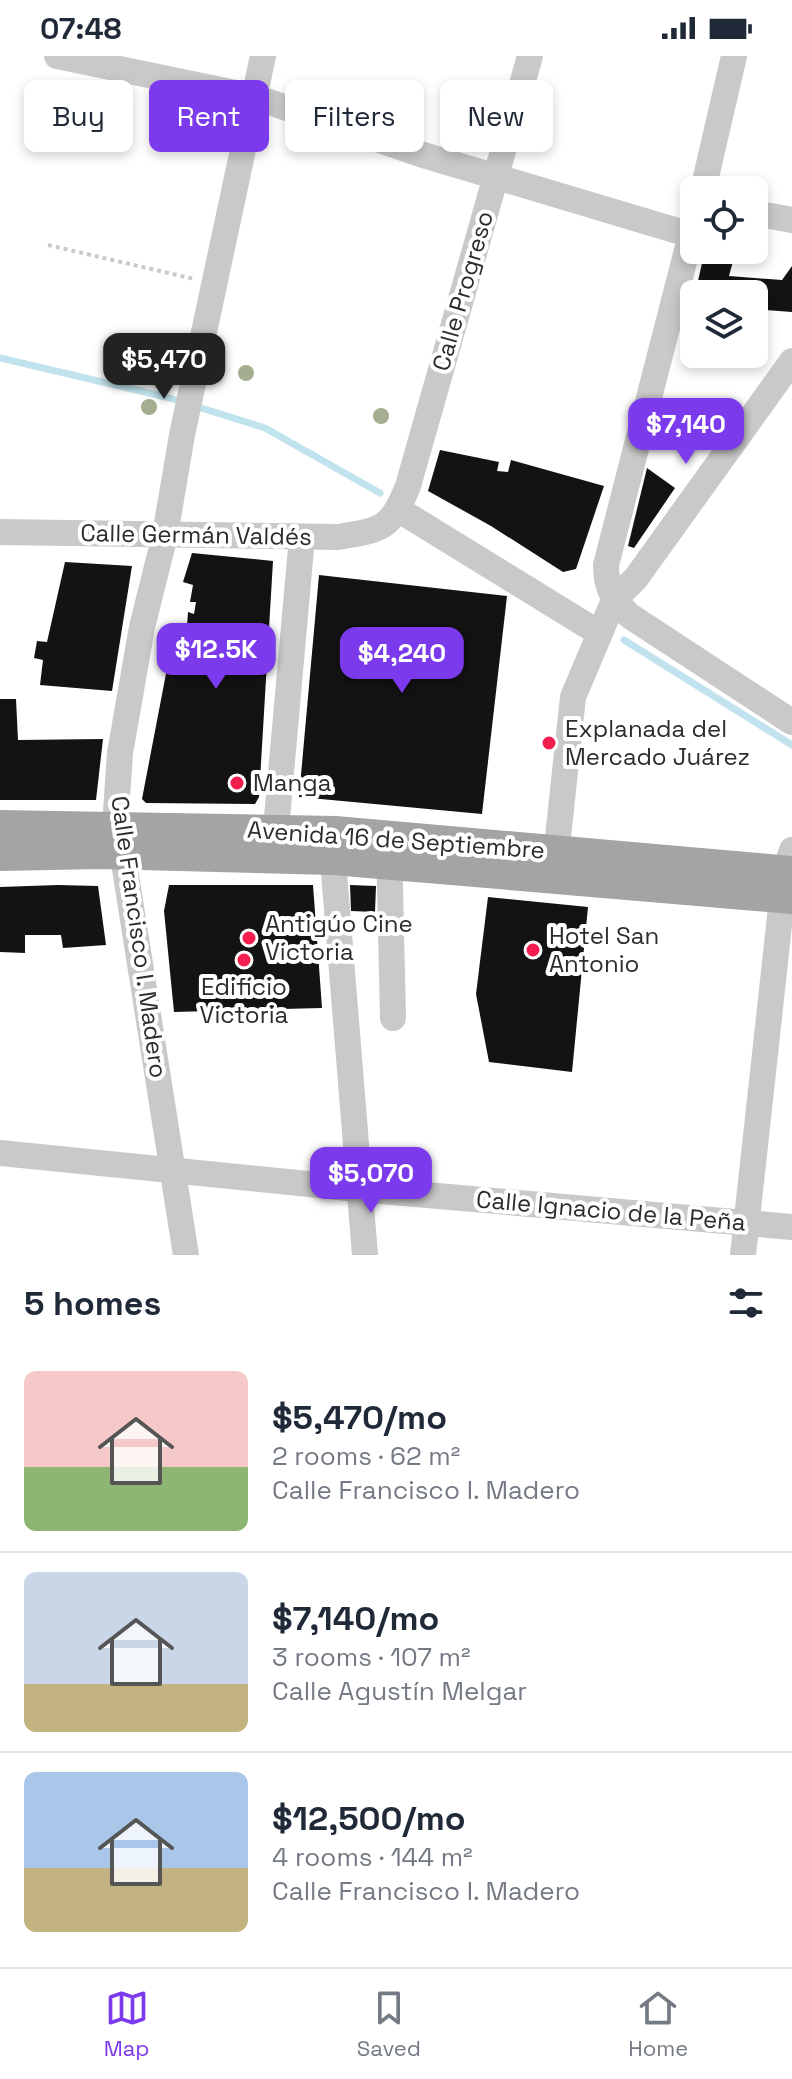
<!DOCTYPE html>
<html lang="en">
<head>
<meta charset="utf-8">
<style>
	:root { --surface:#fff; --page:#f6f6f7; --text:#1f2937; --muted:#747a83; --line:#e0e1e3; --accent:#7c3aed }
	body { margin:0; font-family:"Space Grotesk",sans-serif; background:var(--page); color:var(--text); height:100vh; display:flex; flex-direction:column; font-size:30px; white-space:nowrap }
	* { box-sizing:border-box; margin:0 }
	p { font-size:26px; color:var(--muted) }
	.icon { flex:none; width:44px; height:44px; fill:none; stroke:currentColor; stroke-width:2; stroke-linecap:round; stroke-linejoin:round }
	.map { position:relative; height:1199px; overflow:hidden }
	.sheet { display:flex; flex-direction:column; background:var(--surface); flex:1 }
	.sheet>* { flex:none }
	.banner { position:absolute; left:24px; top:24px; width:744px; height:72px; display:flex; gap:16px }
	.controls { position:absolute; left:680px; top:120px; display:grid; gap:16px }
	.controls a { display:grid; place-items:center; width:88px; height:88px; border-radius:12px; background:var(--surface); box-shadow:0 4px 12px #0003; font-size:40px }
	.price { position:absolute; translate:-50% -68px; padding:0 18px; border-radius:16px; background:var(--accent); color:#fff; font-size:26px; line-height:52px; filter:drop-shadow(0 2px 4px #0008) }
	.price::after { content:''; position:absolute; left:50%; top:48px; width:24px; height:18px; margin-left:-12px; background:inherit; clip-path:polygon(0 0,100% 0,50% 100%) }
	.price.active { background:#222; color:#fff }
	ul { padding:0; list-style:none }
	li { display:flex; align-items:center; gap:24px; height:200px; padding:0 24px }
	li+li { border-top:2px solid var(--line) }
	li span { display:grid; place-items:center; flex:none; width:224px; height:160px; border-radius:12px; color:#555 }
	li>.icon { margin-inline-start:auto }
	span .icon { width:96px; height:96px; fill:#fffc; stroke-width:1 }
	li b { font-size:34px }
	h2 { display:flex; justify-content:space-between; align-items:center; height:96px; padding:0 24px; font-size:34px }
	.pill { padding:0 28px; border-radius:12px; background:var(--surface); box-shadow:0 4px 12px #0003; font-size:28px; line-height:72px }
	.pill.active { background:var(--accent); color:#fff }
	.status { display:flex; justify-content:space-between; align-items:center; height:56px; padding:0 40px; background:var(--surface); direction:ltr }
	.status svg { height:22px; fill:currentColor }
	.tab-bar { display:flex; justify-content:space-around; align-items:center; height:112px; border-top:2px solid var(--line); background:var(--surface); font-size:22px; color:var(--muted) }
	.tab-bar a { display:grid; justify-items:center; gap:4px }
	.tab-bar .active { color:var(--accent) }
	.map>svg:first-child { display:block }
</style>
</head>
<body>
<div class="status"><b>07:48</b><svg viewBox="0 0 49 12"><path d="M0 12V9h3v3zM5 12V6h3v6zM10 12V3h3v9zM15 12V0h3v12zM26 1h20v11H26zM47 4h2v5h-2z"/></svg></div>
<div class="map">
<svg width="792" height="1199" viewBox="0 0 792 1199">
	<rect width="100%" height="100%" fill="#fff"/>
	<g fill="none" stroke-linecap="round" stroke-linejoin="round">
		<g stroke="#c1e3ed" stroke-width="7">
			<path d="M0,302L166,341L265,372L380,437"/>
			<path d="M624,584L792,689"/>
		</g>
	</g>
	<g fill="#131313" fill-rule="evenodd">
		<path d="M705,194H736L729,220L782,224L792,210V256L754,253V238H695Z"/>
		<path d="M440,394L499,406L497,415L508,416L511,404L604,430L576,513L563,516L491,470L428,435Z"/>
		<path d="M647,412L675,432L634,492L628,490Z"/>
		<path d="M192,497L273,505L259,741L255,748L146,747L142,743L169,602L201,606L205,573L187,570L188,556L194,558L196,546H190L193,529L183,526ZM223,577L230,578L229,595H223Z"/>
		<path d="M65,506L132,510L112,635L40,629L43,604L34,602L37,585L47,586Z"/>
		<path d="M319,519L507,540L482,758L299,741Z"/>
		<path d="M0,643H16L18,684L103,683L96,744H0Z"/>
		<path d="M58,829L98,830L106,889L63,892L61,879H25V897L0,896V831Z"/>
		<path d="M169,829H313L322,952L174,956L164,855Z"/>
		<path d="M350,829L376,830L375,856L351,855Z"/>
		<path d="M488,841L588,851L572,1016L489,1006L476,938Z"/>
	</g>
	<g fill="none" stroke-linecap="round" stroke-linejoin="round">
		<path stroke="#c9c9c9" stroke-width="4" stroke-dasharray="4 4" stroke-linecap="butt" d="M48,189L194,223"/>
		<g stroke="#c9c9c9" stroke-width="26">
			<path d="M57,0L255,41L420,98L691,179"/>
			<path d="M703,134L734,0"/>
			<path d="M754,157L792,164"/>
			<path d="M694,167L606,509C606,532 613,545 630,560L792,666"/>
			<path d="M399,454L599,577"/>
			<path d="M0,476L338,481C382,474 391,473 408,430L530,0"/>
			<path d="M276,773L302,481"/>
			<path d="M558,781L573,641L614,544L636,522L792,305"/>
			<path d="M334,784V817L365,1199"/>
			<path d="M389,788L393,962"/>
			<path d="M0,1097L358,1133L792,1171"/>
			<path d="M186,1199L116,756L120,697L142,571L165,479L182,379L263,0"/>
			<path d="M743,1199L785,815L792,794"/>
		</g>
		<g stroke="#a4a4a4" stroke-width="32">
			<path d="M0,770L335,776L792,816"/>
			<path d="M0,799L100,797L333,803L792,842"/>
		</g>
	</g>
	<g fill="#a3ad90">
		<circle cx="246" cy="317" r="8"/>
		<circle cx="149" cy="351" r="8"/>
		<circle cx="381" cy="360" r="8"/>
	</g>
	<g fill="#f31e4f" stroke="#fff" stroke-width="3">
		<circle cx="549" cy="687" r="8"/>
		<circle cx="237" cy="727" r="8"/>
		<circle cx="249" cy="882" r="8"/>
		<circle cx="533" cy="894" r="8"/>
		<circle cx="244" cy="904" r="8"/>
	</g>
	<g text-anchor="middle" stroke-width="8" stroke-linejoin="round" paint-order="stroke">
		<g font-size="24" fill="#2c2c2c" stroke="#fff">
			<text transform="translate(463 235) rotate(-74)" y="8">Calle Progreso</text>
			<text transform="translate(196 479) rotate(1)" y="8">Calle Germán Valdés</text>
			<text transform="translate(396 784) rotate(4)" y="8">Avenida 16 de Septiembre</text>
			<text transform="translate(139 881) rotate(82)" y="8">Calle Francisco I. Madero</text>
			<text transform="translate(611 1155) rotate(5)" y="8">Calle Ignacio de la Peña</text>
		</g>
		<g font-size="24" fill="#2c2c2c" stroke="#fff" text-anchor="start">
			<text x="565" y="681">Explanada del<tspan x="565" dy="28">Mercado Juárez</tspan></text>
			<text x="253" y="735">Manga</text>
			<text x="265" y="876">Antigúo Cine<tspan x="265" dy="28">Victoria</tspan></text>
			<text x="549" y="888">Hotel San<tspan x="549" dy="28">Antonio</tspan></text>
			<text x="244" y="939" text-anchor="middle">Edificio<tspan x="244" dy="28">Victoria</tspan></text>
		</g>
	</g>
</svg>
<div class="controls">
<a><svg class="icon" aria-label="locate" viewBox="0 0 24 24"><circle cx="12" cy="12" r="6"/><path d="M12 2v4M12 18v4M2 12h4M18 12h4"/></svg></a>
<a><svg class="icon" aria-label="layers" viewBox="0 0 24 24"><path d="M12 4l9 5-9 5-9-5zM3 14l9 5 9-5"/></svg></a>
</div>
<b class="price active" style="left:164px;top:345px">$5,470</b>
<b class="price" style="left:686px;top:410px">$7,140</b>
<b class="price" style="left:216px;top:635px">$12.5K</b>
<b class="price" style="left:402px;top:639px">$4,240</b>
<b class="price" style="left:371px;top:1159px">$5,070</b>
<div class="banner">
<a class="pill">Buy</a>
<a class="pill active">Rent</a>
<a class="pill">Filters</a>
<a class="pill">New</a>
</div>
</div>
<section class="sheet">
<h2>5 homes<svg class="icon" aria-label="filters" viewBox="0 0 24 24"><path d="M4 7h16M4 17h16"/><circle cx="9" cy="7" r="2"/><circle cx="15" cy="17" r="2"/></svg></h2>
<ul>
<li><span style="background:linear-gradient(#f6c9c9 60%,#8fb573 0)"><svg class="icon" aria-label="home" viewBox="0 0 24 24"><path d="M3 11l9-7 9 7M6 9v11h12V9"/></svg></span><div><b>$5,470/mo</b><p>2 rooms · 62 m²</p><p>Calle Francisco I. Madero</p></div></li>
<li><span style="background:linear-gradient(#c9d6e8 70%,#c2b280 0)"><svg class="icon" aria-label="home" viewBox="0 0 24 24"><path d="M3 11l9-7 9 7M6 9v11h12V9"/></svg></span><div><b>$7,140/mo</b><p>3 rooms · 107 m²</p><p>Calle Agustín Melgar</p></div></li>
<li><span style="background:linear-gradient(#a9c7e8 60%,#c2b280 0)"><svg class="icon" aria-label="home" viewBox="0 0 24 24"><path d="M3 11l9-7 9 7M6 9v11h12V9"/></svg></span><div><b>$12,500/mo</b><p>4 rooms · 144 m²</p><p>Calle Francisco I. Madero</p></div></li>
</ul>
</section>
<nav class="tab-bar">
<a class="active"><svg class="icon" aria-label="map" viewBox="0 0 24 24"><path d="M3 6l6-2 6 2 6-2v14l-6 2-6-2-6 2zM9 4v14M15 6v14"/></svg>Map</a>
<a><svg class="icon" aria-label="saved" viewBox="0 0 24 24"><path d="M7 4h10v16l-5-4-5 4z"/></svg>Saved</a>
<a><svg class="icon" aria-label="home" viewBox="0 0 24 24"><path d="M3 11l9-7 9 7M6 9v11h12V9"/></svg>Home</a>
</nav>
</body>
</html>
